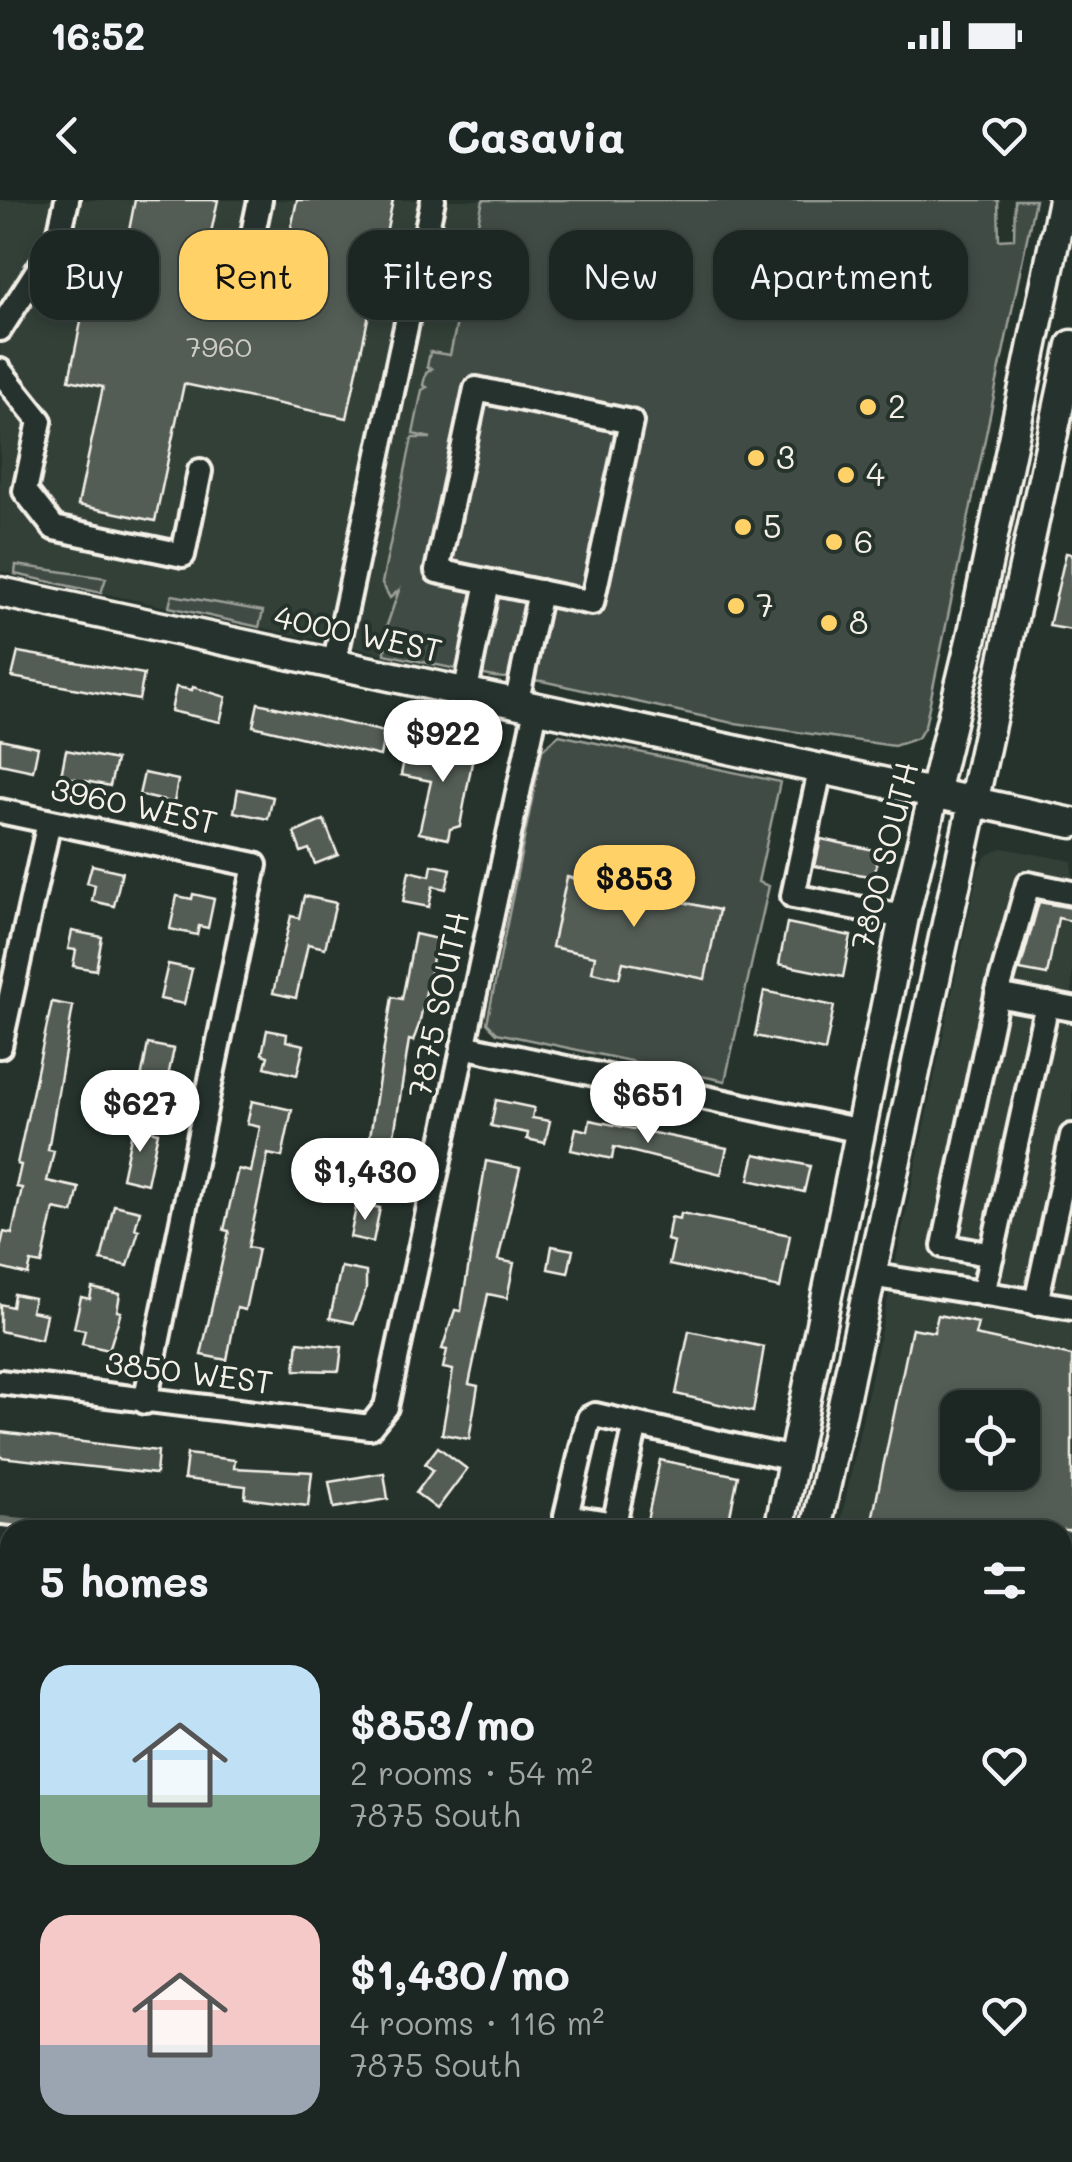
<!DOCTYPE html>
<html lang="en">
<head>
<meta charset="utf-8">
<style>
	:root { --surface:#1c2622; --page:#252e2a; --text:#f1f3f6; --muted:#a0a5a5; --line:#3a4340; --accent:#ffd166 }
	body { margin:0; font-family:Mali,sans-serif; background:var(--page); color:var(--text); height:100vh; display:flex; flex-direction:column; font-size:38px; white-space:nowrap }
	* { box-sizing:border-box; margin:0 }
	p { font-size:32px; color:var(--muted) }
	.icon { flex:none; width:55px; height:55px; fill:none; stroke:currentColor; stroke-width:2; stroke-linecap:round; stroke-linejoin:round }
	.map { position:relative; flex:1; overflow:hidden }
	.details { position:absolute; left:0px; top:1320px; width:1072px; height:642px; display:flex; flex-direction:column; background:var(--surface); border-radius:30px 30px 0 0; box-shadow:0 5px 15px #0003,0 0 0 2px var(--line) }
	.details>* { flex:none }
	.hud { position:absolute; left:30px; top:30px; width:1012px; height:90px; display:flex; gap:20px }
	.tools { position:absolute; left:940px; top:1190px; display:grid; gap:20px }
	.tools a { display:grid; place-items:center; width:100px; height:100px; border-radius:20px; background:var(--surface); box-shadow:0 5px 15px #0003,0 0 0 2px var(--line); font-size:50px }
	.price { position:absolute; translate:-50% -85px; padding:0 22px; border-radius:35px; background:#fff; color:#222; font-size:32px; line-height:65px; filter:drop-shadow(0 2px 5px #0008) }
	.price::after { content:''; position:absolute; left:50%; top:60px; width:30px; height:22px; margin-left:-15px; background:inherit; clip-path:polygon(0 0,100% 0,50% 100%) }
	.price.on { background:var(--accent); color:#111 }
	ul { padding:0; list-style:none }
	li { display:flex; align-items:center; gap:30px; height:250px; padding:0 40px }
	li span { display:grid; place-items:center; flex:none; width:280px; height:200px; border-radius:30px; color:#555 }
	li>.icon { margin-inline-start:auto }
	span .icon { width:120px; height:120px; fill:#fffc; stroke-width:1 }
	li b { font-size:42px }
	h2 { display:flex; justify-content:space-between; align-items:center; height:120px; padding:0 40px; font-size:42px }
	.tag { padding:0 35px; border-radius:30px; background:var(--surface); box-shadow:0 5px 15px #0003,0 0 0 2px var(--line); font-size:35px; line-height:90px }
	.tag.on { background:var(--accent); color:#111 }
	.status { display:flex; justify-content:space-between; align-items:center; height:70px; padding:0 50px; background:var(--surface); direction:ltr }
	.status svg { height:28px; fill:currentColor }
	header { display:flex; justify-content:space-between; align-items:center; height:130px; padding:0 40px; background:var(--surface); font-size:45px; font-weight:700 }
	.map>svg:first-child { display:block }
</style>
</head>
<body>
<div class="status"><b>16:52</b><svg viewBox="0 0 49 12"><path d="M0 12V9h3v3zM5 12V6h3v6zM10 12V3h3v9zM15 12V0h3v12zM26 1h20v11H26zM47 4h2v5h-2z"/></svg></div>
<header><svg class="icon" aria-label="back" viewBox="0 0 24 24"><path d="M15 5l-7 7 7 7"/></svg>Casavia<svg class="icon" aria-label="heart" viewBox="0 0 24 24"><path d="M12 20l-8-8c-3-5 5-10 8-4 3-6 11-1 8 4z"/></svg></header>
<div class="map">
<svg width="1072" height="1962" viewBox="0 0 1072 1962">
	<rect width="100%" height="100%" fill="#26332d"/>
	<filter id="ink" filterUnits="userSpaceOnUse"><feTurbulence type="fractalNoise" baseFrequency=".01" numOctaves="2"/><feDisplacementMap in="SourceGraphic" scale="20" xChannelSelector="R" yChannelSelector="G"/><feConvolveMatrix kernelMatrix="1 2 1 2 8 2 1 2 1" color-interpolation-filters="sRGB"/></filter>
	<g filter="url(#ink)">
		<g fill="#333f39" fill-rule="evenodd">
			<path d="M0,0H483L385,454L0,371Z"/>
			<path d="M1002,648L1072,661V1962H707L709,1952H1062V1330H839L978,670L986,656ZM958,1208H1022V1272H958Z"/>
		</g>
		<g fill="#414b45" stroke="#9a9e96" stroke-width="2.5">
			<path d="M483,0H998L999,40L1014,39L1015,0H1035L925,526L918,538L894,546L728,522L542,481L494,477L385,454L386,428L399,390L390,398L382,383L412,238H431L413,234L422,190L427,187L423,185L426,173L432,169L427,167L430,152L450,155Z"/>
			<path d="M16,365L106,378L101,393L15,374Z"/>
			<path d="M172,395L263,411L259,427L169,407Z"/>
			<path d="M559,535L780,582L758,682L769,686L725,881L497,833L487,823L542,550Z"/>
		</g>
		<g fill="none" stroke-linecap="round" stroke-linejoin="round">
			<path stroke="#676f68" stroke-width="18" d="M0,1325L61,1330"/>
		</g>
		<g fill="#525c55" stroke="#f4f1e8" stroke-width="2.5" fill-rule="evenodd">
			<path d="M135,0H218L197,98L273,114L297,0H393L347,218L184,184L155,321L78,305L103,187L69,180L98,40L126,46Z"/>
			<path d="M1066,353L1072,354V430L1049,426Z"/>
			<path d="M18,452L144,474L139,500L12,477Z"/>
			<path d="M176,487L192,490L193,487L226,497L220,522L171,511Z"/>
			<path d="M258,503L385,532L380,556L253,526Z"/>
			<path d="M452,535L476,541L460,626L450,629L448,639L419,633L431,581L401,575L406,550L447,558Z"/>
			<path d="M0,539L38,547L33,571L0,564Z"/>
			<path d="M66,550L116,560L110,586L61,576Z"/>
			<path d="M144,573L178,580L174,603L139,595Z"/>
			<path d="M238,589L273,597L268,619L234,612Z"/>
			<path d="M324,620L338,655L315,664L309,649L301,652L294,633Z"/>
			<path d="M821,639L879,651L874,677L815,666Z"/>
			<path d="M92,665L122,672L114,706L92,701L95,685L87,683Z"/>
			<path d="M432,665L451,669L446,689L433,686L429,707L403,702L409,671L430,676Z"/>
			<path d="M567,677L719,710L705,779L623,762L619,778L592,772L595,756L552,747Z"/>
			<path d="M193,694L214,699L208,728L199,726L197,735L170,729L177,696L192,699Z"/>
			<path d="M304,696L336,703L325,748L308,744L296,798L273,793L291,716L299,718Z"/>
			<path d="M1039,702L1072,708V721L1058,718L1047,775L1020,770Z"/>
			<path d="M787,723L851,736L843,777L779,764Z"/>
			<path d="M72,731L102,737L96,770L73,766L76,750L68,749Z"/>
			<path d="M415,734L437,739L419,825L413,841L409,840L388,974L365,968L392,797L402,799Z"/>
			<path d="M168,764L192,769L184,804L160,799Z"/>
			<path d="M764,791L834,806L825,851L755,836Z"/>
			<path d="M52,802L73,806L48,950L54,951L47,981L79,988L73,1013L54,1009L42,1064L31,1062L28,1075L0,1068V1049L4,1032L12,1034L22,988L16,987L21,965L17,964Z"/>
			<path d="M267,830L287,834L286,841L304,845L297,875L265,867L268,856L262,854Z"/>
			<path d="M148,844L174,849L162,904L137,899Z"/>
			<path d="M496,900L534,908L532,918L550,921L545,943L527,939L528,933L491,926Z"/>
			<path d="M252,901L292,910L282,957L268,954L248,1047L258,1049L245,1110L237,1108L227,1160L201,1155L229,1031L224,1030L238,969L251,972L260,927L247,924Z"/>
			<path d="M590,920L727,948L721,974L614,947L612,959L571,950L576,928L588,931Z"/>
			<path d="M133,927L158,932L147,984L122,978Z"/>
			<path d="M755,954L810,966L804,992L749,980Z"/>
			<path d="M486,961L520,968L498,1060L514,1063L507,1098L488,1094L469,1184L478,1186L469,1239L442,1234L453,1170L443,1168L447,1150L442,1149L455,1110L461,1111Z"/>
			<path d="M357,1003L380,1008L373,1042L350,1037Z"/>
			<path d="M114,1005L140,1011L135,1029L139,1030L128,1066L101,1060Z"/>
			<path d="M681,1013L790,1035L780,1088L669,1065L674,1042L667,1040L671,1017L680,1019Z"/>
			<path d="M552,1046L573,1050L568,1073L548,1069Z"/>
			<path d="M341,1067L366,1072V1089L354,1123L330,1118Z"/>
			<path d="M92,1088L120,1094L117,1111L121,1112L109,1150L82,1144L85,1130L74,1128L81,1097L90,1099Z"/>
			<path d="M14,1094L34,1098L31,1111L46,1114L41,1140L0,1131V1104L12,1107Z"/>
			<path d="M938,1115L978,1123L975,1135L1072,1156V1330H870L912,1128L934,1132ZM958,1208H1022V1272H958Z"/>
			<path d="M689,1131L764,1147L753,1212L676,1194Z"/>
			<path d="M298,1142L342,1147L339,1171L295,1170Z"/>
			<path d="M0,1232L158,1251L156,1274L0,1257Z"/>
			<path d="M438,1247L467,1269L437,1309L416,1293L433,1270L425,1264Z"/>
			<path d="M187,1254L235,1260L234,1268L312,1272L308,1306L245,1298L246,1286L184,1279Z"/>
			<path d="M660,1260L738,1276L727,1330H645Z"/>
			<path d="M384,1273L388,1299L334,1308L329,1282Z"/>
		</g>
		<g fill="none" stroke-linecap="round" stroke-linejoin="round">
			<g stroke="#f4f1e8" stroke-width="30">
				<g id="minor">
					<path d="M247,62L260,0"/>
					<path d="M0,129L58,39L67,0"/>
					<path d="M0,171L40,221L25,291L54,328L183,355L200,271"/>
					<path d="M476,189L631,222L592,403L437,371Z"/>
					<path d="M334,465L433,0"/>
					<path d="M465,494L488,382"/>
					<path d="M516,505L540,392"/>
					<path d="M821,566L793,696L904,717"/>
					<path d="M0,611L255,665L145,1202"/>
					<path d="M997,795L1072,809"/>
					<path d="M0,846L49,622"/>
					<path d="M463,846L861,931"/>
					<path d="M992,1055L944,1046L997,795L1028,684L1072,693"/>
					<path d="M870,1075L1072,1108"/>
					<path d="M983,1094L1047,804"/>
					<path d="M1036,1103L1072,936"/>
					<path d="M0,1182L370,1227L386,1207L536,509"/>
					<path d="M636,1224L614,1324L566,1316L589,1218L595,1215C661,1230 727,1245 794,1259"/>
					<path d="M0,1338L10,1339"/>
					<path d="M1062,1437L1072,1438"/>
					<path d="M1062,1487L1072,1488"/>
					<path d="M0,1563L10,1565"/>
					<path d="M1062,1621L1072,1624"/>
					<path d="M1062,1715L1072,1721"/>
					<path d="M1062,1809L1072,1817"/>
					<path d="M0,1902L10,1904"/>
					<path d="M1062,1903L1072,1905"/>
					<path d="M240,1952L286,1962"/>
					<path d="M983,1952L994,1962"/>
					<path d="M72,1962L74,1952"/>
					<path d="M766,1962L768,1952"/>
					<path d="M880,1962L883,1952"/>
					<path d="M927,1962L931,1952"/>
					<path d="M949,1962L954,1952"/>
				</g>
			</g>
			<g stroke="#f4f1e8" stroke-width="35">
				<g id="major">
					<path d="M0,392L1072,623"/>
					<path d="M779,1330L904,717L973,432L1063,0"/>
					<path d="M816,1330L1072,145"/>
					<path d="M646,1962L648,1952"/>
					<path d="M683,1962L685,1952"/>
				</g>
			</g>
			<use href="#minor" stroke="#26332d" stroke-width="22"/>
			<use href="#major" stroke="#26332d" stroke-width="28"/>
		</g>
	</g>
	<g fill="#ffd166" stroke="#26332d" stroke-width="4">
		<circle cx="868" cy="207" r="10"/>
		<circle cx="756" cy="258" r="10"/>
		<circle cx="846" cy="275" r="10"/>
		<circle cx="743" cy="327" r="10"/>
		<circle cx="834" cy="342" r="10"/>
		<circle cx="736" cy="406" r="10"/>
		<circle cx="829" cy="423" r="10"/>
	</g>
	<g text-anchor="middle" stroke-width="8" stroke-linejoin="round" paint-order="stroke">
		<g font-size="28" fill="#ccccc3">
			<text x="219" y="157">7960</text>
		</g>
		<g font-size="32" fill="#f4f1e8" stroke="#26332d" text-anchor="start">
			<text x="888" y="218">2</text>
			<text x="776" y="269">3</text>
			<text x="866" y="286">4</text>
			<text x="763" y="338">5</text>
			<text x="854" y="353">6</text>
			<text x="756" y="417">7</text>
			<text x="849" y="434">8</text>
		</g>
		<g font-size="32" fill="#f4f1e8" stroke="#26332d">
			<text transform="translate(358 434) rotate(12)" y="11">4000 WEST</text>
			<text transform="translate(134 606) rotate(12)" y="11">3960 WEST</text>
			<text transform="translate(885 656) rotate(-76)" y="11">7800 SOUTH</text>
			<text transform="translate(439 805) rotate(-78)" y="11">7875 SOUTH</text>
			<text transform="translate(189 1173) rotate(7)" y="11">3850 WEST</text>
		</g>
	</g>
</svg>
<div class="tools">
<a><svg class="icon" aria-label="locate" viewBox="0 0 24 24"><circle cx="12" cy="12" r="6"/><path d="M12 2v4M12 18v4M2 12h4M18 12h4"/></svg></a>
</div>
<b class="price" style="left:443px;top:585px">$922</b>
<b class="price on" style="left:634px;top:730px">$853</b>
<b class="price" style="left:648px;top:946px">$651</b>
<b class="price" style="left:140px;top:955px">$627</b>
<b class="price" style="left:365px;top:1023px">$1,430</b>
<div class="hud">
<a class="tag">Buy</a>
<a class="tag on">Rent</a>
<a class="tag">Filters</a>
<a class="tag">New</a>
<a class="tag">Apartment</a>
</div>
<section class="details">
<h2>5 homes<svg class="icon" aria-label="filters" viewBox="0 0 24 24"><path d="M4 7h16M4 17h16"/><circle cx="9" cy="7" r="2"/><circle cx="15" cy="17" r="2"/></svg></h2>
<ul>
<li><span style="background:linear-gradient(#bfe0f5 65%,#7fa58c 0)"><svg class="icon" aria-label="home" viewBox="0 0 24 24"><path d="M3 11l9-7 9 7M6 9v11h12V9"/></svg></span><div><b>$853/mo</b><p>2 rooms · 54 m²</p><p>7875 South</p></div><svg class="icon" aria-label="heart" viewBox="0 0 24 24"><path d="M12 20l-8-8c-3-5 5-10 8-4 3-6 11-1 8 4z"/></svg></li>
<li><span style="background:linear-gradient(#f6c9c9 65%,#9aa5b1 0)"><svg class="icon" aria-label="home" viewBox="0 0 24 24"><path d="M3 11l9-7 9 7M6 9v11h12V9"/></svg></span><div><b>$1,430/mo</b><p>4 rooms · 116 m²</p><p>7875 South</p></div><svg class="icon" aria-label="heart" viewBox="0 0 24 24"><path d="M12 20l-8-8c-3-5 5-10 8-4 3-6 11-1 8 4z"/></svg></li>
</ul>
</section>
</div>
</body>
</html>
